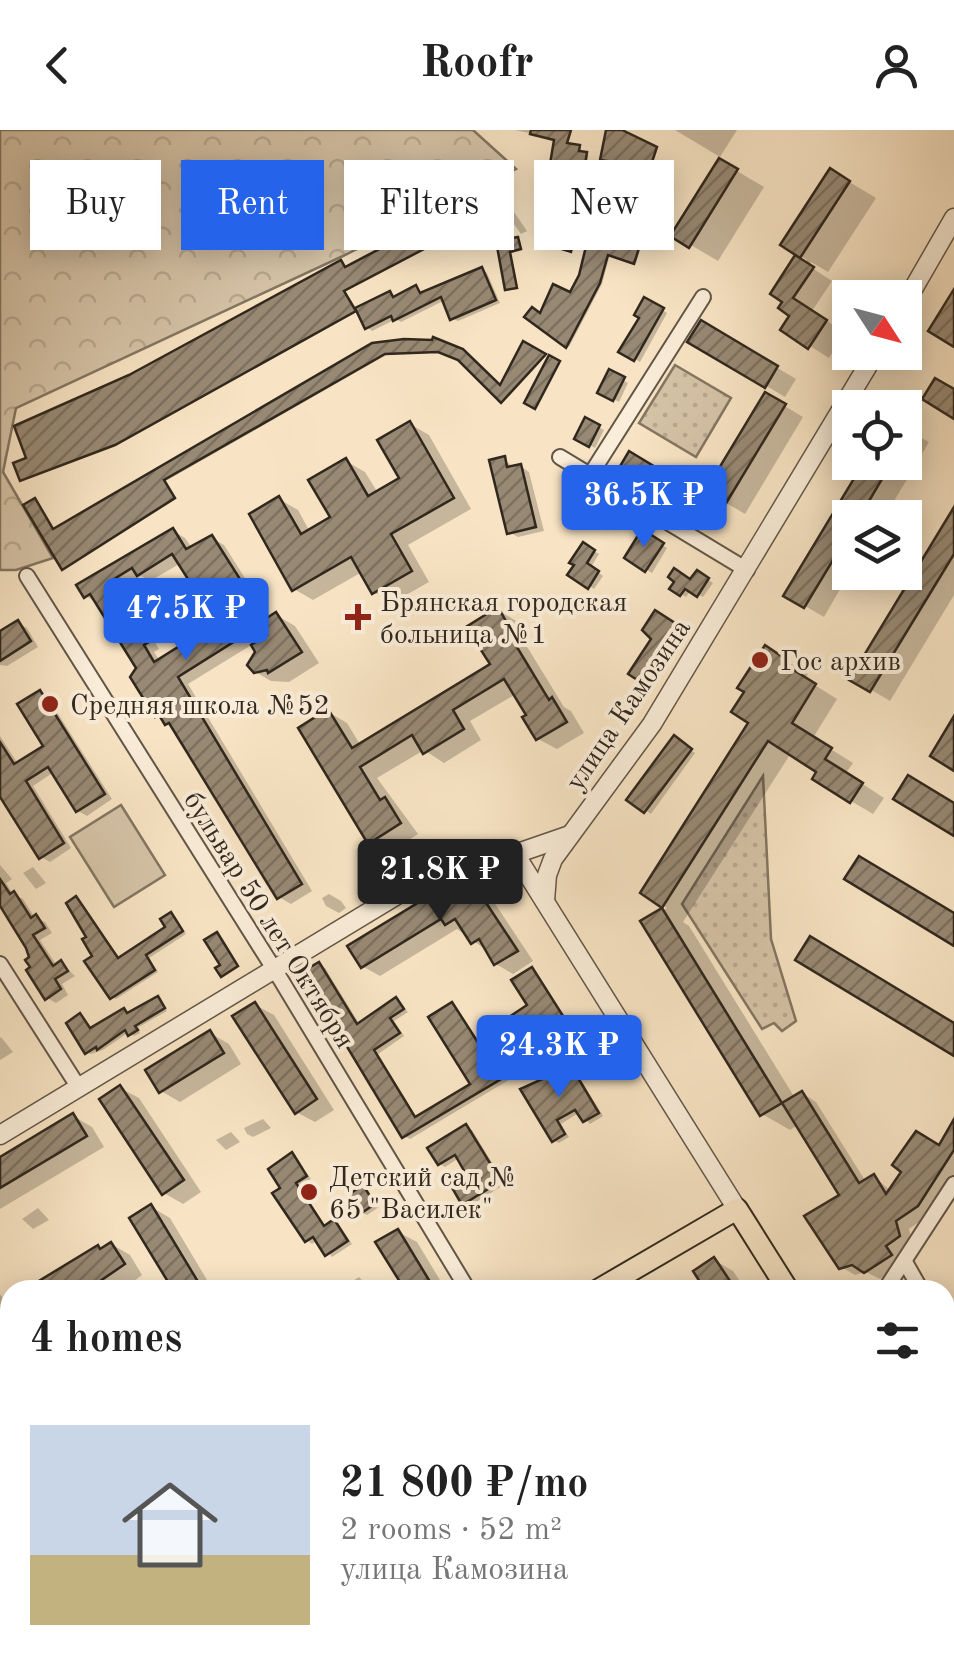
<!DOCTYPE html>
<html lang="en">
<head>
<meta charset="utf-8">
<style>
	:root { --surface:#fff; --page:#f2f2f2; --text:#222; --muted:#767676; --accent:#2563eb }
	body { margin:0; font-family:"Old Standard TT",serif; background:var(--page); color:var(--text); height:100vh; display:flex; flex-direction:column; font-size:38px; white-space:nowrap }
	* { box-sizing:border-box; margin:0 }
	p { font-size:32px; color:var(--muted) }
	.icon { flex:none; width:55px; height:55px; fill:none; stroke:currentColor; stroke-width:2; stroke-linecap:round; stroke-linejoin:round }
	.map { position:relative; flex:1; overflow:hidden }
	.drawer { position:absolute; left:0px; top:1150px; width:955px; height:392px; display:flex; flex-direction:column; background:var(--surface); border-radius:30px 30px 0 0; box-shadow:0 5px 25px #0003 }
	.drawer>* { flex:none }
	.top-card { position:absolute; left:30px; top:30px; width:895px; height:90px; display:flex; gap:20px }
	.needle { width:65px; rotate:126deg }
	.fabs { position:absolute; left:832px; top:150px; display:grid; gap:20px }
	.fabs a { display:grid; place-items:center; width:90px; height:90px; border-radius:0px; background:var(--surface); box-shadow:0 5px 25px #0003; font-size:50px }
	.price { position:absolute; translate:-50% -85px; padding:0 22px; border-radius:10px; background:var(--accent); color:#fff; font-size:32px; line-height:65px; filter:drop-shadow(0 2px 5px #0008) }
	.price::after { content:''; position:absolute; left:50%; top:60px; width:30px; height:22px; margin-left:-15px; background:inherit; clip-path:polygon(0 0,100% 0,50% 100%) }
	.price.active { background:#222; color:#fff }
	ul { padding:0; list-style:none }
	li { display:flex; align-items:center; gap:30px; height:250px; padding:0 30px }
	li span { display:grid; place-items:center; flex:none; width:280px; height:200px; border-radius:0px; color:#555 }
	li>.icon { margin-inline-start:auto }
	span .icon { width:120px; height:120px; fill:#fffc; stroke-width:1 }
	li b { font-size:42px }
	h2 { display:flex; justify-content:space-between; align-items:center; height:120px; padding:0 30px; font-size:42px }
	.pill { padding:0 35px; border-radius:0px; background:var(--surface); box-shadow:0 5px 25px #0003; font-size:35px; line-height:90px }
	.pill.active { background:var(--accent); color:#fff }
	header { display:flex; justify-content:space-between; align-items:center; height:130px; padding:0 30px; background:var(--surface); font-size:45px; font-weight:700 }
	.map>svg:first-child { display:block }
</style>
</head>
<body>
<header><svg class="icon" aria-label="back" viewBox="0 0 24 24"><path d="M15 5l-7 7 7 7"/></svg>Roofr<svg class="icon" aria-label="person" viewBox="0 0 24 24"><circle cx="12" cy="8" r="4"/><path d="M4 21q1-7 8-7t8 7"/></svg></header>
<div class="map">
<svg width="954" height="1541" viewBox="0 0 954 1541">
	<defs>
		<pattern id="forest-crowns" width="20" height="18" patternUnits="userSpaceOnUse" patternTransform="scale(2.5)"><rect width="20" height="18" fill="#d6c4a8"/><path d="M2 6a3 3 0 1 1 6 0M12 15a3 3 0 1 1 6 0" fill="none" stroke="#b8a890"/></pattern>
		<pattern id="park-dots" width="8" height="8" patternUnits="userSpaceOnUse" patternTransform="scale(2.5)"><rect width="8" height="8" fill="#d6c4a8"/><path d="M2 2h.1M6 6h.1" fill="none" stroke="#b8a890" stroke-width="1.8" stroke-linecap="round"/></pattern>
		<pattern id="building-hatch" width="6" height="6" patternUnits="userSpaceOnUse" patternTransform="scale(2.5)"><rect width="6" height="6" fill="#988974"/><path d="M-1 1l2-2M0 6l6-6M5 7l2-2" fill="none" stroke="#7c705f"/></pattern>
	</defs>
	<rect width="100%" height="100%" fill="#f8e4c4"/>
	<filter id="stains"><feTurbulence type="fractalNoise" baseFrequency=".002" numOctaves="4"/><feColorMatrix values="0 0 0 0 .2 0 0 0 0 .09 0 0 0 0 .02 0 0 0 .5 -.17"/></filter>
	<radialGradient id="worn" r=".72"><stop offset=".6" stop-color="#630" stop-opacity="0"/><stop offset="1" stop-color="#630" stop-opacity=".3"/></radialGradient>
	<path fill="url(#forest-crowns)" stroke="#837662" stroke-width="2.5" d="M0,0H473L516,39L343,126L16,278L3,342L53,428L16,440H0Z"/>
	<g fill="url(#park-dots)" stroke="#837662" stroke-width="2.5">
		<path d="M675,235L731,268L696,327L639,293Z"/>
		<path d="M763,646L771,809L796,891L782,901L774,893L762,899L682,774Z"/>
	</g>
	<path fill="#d6c4a8" stroke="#837662" stroke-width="2.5" d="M121,675L165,745L114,777L70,707Z"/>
	<g fill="#0003" fill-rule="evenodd">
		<path d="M515,0H572L568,16L579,18L580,23L588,25L583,55L573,54V43L557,9Z"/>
		<path d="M608,0H623V3L657,20L645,59L657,64L636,133L610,124L602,154L569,217L528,187L541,186L571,165L581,146L610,31Z"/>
		<path d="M675,0H737L720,27Z"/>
		<path d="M720,31L764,57L718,131L674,105Z"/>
		<path d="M831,41L876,68L828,142L811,132L809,136L832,151L812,181L845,203L829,228L783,199L793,185L782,178L807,130L783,115Z"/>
		<path d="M577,57L583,60L573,121L560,117Z"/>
		<path d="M468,71L475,81L440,104L443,110L344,162L355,181L390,164L396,168L416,158L423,165L482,140L487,143L500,173L458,191L452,188L445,170L401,192L396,189L372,201L367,197L358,180L117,315L22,349L29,329L131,247L346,140Z"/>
		<path d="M514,82L527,101L521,104L508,86Z"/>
		<path d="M645,170L667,183L640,232L622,221L642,187Z"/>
		<path d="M702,193L796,249L785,267L691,211Z"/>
		<path d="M434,210L465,223L501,258L524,215L546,226L504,271L460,229L442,222L388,224L164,352L176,369L65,439L27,376L37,372L54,402L372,215Z"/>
		<path d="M550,229L560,234L537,277L528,272Z"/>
		<path d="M610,243L628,253L619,272L600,262Z"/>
		<path d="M766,265L803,287L745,384L708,362Z"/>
		<path d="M586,290L604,300L595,318L577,308Z"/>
		<path d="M410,294L429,305L471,379L408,415L429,452L392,473L374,462L362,442L313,470L294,459L279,369L298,380L310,402L333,388L346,331L365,342L378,363L402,349Z"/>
		<path d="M905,299L929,312L884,388H850V442L824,487L786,465L867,332H905Z"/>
		<path d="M630,324L720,379L709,397L619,342Z"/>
		<path d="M504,329L514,338L520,336L529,342L544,401L518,407L509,402Z"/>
		<path d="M954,382V465L890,571L853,549Z"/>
		<path d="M173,401L185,408L192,418L212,408L224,415L262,475L239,489L255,516L270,506L276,485L295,496L319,533L289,552L271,551L252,540L258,522L253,514L188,554L312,761L291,774L279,767L176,599L157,586L139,538L99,474L86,466ZM181,433L220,494L160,531L154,522L159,519L121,458L141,446L150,451Z"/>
		<path d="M643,403L667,418L652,443L627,428Z"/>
		<path d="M584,415L599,424L591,437L603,446L594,459L571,444Z"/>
		<path d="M697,443L713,453L703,467L691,460L686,467L673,459L691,452Z"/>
		<path d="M498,480L516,491L529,513L526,515L564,577L571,581L584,603L557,619L538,609L516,564L470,591L481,610L444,633L424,620L377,648L418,704L388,723L370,712L328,582L347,593L361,616L493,535Z"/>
		<path d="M656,484L682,500L649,554L632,544L654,508Z"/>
		<path d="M18,493L27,498L38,517L7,536L0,535V504Z"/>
		<path d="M765,518L808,544L805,549L837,569L813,608L853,633L846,643L884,668L873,684L851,671L820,641L791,623L683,792L689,796L795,968L802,963L816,972L866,1052L874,1047L891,1061L940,1018L954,994V1046L932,1083L909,1099L913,1114L898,1124L905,1134L880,1149L866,1142L855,1145L841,1137L842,1066L798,995L790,1000L762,984L643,792L667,778L643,763L752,592L747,561Z"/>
		<path d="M40,563L48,568L112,669L87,686L78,681L54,642L33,656L71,718L50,732L41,727L0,660V606L18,634L46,617Z"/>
		<path d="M674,609L695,623L651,684L630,670Z"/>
		<path d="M0,735L12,749L6,753L13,764L23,769L35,788L45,792L52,803L40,810L57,836L61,833L75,846L62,854L68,865L56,873L47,868L32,828L0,771Z"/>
		<path d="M33,737L46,753L36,759L23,743Z"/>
		<path d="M462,749L490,766L533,831L513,844L496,834L489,822L457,799L380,846L362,836Z"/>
		<path d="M329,764L341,771L346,778L339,783L326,776L322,768Z"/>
		<path d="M76,769L120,829L169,798L171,785L186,804L149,828L158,842L116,869L111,867Z"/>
		<path d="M319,835L325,838L360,895L396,870L408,882L394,891L404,906L378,924L417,989L474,954L452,874L457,878L497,940L551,908L540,892L521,904L516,900L531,876L532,840L537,843L579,908L410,1009L404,1006Z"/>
		<path d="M158,869L167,881L137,898L140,903L134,906L129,902L103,920L91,924L87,922L80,886L92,900L124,880L129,885Z"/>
		<path d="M255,875L274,885L334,980L315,992L296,982Z"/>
		<path d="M210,903L229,914L241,934L180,972L161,961Z"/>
		<path d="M1,907L13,922L0,930V908Z"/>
		<path d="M568,934L573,937L603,986L590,994L580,982L561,994L569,1007L559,1013L553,1010L560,944Z"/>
		<path d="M120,958L139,968L201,1062L183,1074L164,1063Z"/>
		<path d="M73,986L92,997L104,1017L0,1079V1030Z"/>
		<path d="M263,989L271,998L253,1007L247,1004L244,998Z"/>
		<path d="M466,997L472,1000L505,1054L470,1076L464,1073L471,1047L459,1028L445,1037L440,1034Z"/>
		<path d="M231,1002L240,1012L226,1020L216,1010Z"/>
		<path d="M292,1025L311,1049L300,1057L326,1097L334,1092L339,1095L352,1114L332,1127L318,1110L312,1114L307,1110L284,1058Z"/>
		<path d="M363,1058L379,1077L367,1085L361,1082Z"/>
		<path d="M151,1077L170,1088L213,1160H176Z"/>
		<path d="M38,1078L49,1090L33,1099L22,1089Z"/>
		<path d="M398,1102L417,1112L446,1160H407Z"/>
		<path d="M111,1114L130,1125L142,1145L123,1160H29Z"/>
		<path d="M714,1130L733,1141L746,1160H708Z"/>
		<path d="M359,1147L369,1158L339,1160Z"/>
		<path d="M0,1164L6,1174L10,1172V1189L4,1179L0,1181Z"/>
		<path d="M945,1210L954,1225V1293L945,1279Z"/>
		<path d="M0,1343L10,1359V1425L0,1409Z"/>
		<path d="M0,1451L10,1459V1482L0,1488Z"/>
		<path d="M945,1486L954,1500V1541H947L942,1532H945Z"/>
		<path d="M86,1532H145L131,1541H91Z"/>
		<path d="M177,1532H216L220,1541H182Z"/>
		<path d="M276,1532H316L322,1541H281Z"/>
		<path d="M441,1532H458L463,1541H446Z"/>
		<path d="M597,1532H620L609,1539Z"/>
		<path d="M799,1532H930L916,1541H875L873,1537L867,1541H804Z"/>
	</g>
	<g fill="url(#building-hatch)" stroke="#30271d" stroke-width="2.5" fill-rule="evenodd">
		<path d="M531,0H571L567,13L580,15L579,21L587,22L582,56L569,54L571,44L549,40L554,10L530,4Z"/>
		<path d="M606,0H622L657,17L644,56L657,61L634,134L608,125L600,153L566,218L524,187L532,177L540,183L553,154L570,162L579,145L607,31L600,30Z"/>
		<path d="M719,28L738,39L689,118L670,106Z"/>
		<path d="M830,38L850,51L800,128L780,115Z"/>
		<path d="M574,55L582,57L571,122L558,118Z"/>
		<path d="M467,68L474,79L439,103L443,109L344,161L356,181L115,315L20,351L13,333L26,328L14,296L129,245L341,130L345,137L431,92Z"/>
		<path d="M518,107L521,119L510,122L517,158L505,160L496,111Z"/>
		<path d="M795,125L814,137L793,168L827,190L808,219L780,200L789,186L778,178L782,172L770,164Z"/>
		<path d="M482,137L496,170L450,190L441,167L393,191L391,186L365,199L355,178L390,161L393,167L416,155L420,163Z"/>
		<path d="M954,159V217L928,201Z"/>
		<path d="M644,167L664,178L634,231L618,222L639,188L634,185Z"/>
		<path d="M701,190L778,236L765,258L687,212Z"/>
		<path d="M433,207L463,219L500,255L523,211L546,224L501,273L458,230L438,222L385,224L164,350L175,368L62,440L23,375L35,368L53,399L372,213L404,209L432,210Z"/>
		<path d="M549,225L560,231L535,279L524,273Z"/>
		<path d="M609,239L625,247L613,271L597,263Z"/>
		<path d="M935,248L954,259V289L922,269Z"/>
		<path d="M765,262L786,274L725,375L704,363Z"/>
		<path d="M585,287L600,295L589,317L574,309Z"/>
		<path d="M410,291L454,368L391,404L412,441L372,464L351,427L292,461L249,384L279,366L301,404L330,387L308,350L346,328L368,366L399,348L377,310Z"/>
		<path d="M629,321L703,366L690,388L616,343Z"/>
		<path d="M505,326L507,337L521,334L536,397L507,404L489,330Z"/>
		<path d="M864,332H892L859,388H850V402L804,478L783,466Z"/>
		<path d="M954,377V424L870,562L849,550Z"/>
		<path d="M173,398L186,419L212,405L252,468L229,482L243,506L178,547L302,754L277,769L169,593L165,595L159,585L155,587L130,547L136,538L90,464L84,468L76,455ZM172,424L216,493L154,532L144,515L149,512L111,451L132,438L137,446Z"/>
		<path d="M642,399L664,413L645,442L624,428Z"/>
		<path d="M583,412L595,420L587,433L599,441L588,459L567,445L574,435L569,433Z"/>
		<path d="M674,438L690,449L697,440L709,448L697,467L685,459L680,466L669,459L674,452L668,447Z"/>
		<path d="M498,477L512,502L509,504L549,570L552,567L567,592L536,610L522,587L526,585L504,549L453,580L464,599L423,624L412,605L360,637L380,670L385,667L401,693L368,714L298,598L328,579L352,618L490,534L466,497Z"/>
		<path d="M655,480L678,495L642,553L628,544L651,509L642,500Z"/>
		<path d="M276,482L302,522L268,543L267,540L254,543L247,535L255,522L251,515L267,505L259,493Z"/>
		<path d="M18,490L31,511L0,531V501Z"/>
		<path d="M765,515L787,530L784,534L816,554L792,593L832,618L825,629L863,653L850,673L812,649L816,642L768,611L662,778L640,763L748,593L731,582L744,562L737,558Z"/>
		<path d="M40,560L105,664L76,682L48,637L26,651L64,713L39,729L0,667V612L14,634L43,616L17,574Z"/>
		<path d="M954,586V641L930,626Z"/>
		<path d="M674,605L692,619L644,683L626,670Z"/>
		<path d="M908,645L954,673V706L893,669Z"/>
		<path d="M859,726L954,783V816L844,749Z"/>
		<path d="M462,746L473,753L518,821L494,835L479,809L471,814L455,789L445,795L441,789L361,838L347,816Z"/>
		<path d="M0,749L10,764L14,761L31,788L36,784L45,798L33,805L53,836L61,830L68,841L55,849L61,859L45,870L26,840L30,837L25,830L29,827L26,818L0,776Z"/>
		<path d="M76,766L118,828L165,797L160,789L171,782L183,801L146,825L155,840L110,869L84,831L92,826L82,809L86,807L66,773Z"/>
		<path d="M662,778L782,973L760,986L640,791Z"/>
		<path d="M217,802L238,836L221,847L215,838L220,835L204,810Z"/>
		<path d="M810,806L954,893V926L795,830Z"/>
		<path d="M319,832L357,894L396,867L404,879L390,888L400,903L374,920L415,987L470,954L428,887L452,872L495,939L547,907L536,889L514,902L506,889L527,875L511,850L532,837L575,905L402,1008L302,842Z"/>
		<path d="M158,866L165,878L135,896L138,900L128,906L125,900L97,920L96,917L85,924L66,893L80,883L90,898L124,878L127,883Z"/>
		<path d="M255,872L317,969L295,984L232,886Z"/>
		<path d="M210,900L224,923L159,963L145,940Z"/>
		<path d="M568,931L599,983L583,992L575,980L557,990L565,1004L552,1012L520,959L556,943L554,939Z"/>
		<path d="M120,955L184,1050L162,1065L99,969Z"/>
		<path d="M802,961L859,1053L874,1044L886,1064L901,1042L892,1035L916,1001L939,1015L954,989V1020L918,1076L896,1091L900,1106L886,1116L892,1125L864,1143L852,1135L839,1139L804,1086L839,1065L782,973Z"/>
		<path d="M73,983L87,1006L0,1058V1027Z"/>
		<path d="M466,994L501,1051L462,1075L451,1056L467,1046L455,1025L438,1035L427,1018Z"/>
		<path d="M292,1022L307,1046L296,1053L324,1096L334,1089L348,1111L325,1126L313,1107L305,1112L272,1063L280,1058L268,1039Z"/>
		<path d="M363,1055L375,1074L360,1084L348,1065Z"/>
		<path d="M151,1074L203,1160H173L129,1088Z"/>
		<path d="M398,1099L435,1160H405L375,1112Z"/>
		<path d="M111,1112L125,1134L87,1160H24L98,1115L100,1119Z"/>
		<path d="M714,1127L736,1160H705L693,1141Z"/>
		<path d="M0,1359L10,1376V1430L0,1413Z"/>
	</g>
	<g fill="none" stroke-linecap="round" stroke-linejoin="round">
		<g stroke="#625647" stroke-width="18">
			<g id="minor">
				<path d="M560,327L747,440"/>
				<path d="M589,347L703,167"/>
				<path d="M27,446L281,850L468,1160"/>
				<path d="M0,834L79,958"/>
				<path d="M905,1132L921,1160"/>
				<path d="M885,1160L954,1054"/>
				<path d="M945,1200L954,1216"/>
				<path d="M0,1303L10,1319"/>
				<path d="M240,1532L245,1541"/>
				<path d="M693,1532L698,1541"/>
			</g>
		</g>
		<g stroke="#625647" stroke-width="21">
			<g id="tertiary">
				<path d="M905,173L954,88"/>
				<path d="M515,724L737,1079"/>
				<path d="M545,771L547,745L553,729L652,594L876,222"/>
				<path d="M0,1005L450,733L476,726L500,727L515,724L570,705"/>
			</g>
		</g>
		<g stroke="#30271d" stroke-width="24">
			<g id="primary">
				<path d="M598,1160L737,1079L788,1160"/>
				<path d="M945,1406L954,1421"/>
				<path d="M0,1512L10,1506"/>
			</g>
		</g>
		<use href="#minor" stroke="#faedd9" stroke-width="14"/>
		<use href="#tertiary" stroke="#faedd9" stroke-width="18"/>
		<use href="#primary" stroke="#f8e4c4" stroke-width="20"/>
	</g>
	<g fill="#8f2418" stroke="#faedd9" stroke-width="4">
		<path d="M353 472h10v10h10v10h-10v10h-10v-10h-10v-10h10z"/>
		<circle cx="760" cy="530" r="10"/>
		<circle cx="50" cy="574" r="10"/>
		<circle cx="309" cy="1062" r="10"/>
	</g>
	<g text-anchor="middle" stroke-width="8" stroke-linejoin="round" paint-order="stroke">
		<g font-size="28" fill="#30271d" stroke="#faedd9" text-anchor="start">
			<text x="380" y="481">Брянская городская<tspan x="380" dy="32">больница №1</tspan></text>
			<text x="780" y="540">Гос архив</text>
			<text x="70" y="584">Средняя школа №52</text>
			<text x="329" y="1056">Детский сад №<tspan x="329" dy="32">65 "Василек"</tspan></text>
		</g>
		<g font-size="28" fill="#30271d" stroke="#faedd9">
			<text transform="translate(627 574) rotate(-56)" y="10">улица Камозина</text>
			<text transform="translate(270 789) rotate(58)" y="10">бульвар 50 лет Октября</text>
		</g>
	</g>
	<rect width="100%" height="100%" filter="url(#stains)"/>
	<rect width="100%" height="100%" fill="url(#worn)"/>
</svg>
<div class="fabs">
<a><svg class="needle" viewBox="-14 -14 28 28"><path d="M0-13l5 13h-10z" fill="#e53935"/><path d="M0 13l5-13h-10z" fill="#767676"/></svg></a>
<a><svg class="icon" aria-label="locate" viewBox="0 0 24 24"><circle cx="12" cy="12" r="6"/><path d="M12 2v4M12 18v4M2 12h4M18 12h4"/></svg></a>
<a><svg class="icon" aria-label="layers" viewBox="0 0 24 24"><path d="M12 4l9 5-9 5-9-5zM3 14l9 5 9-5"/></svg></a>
</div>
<b class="price" style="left:644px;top:420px">36.5K ₽</b>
<b class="price" style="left:186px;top:533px">47.5K ₽</b>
<b class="price active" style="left:440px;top:794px">21.8K ₽</b>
<b class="price" style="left:559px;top:970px">24.3K ₽</b>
<div class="top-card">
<a class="pill">Buy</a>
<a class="pill active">Rent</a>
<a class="pill">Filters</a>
<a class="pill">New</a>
</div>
<section class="drawer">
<h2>4 homes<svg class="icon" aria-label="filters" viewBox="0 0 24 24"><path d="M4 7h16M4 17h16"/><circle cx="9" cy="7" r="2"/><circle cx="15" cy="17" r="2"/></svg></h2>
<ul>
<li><span style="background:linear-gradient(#c9d6e8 65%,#c2b280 0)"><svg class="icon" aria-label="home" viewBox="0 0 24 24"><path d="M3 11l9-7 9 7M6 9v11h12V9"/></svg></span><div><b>21 800 ₽/mo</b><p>2 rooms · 52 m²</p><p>улица Камозина</p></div></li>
</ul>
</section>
</div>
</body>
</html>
